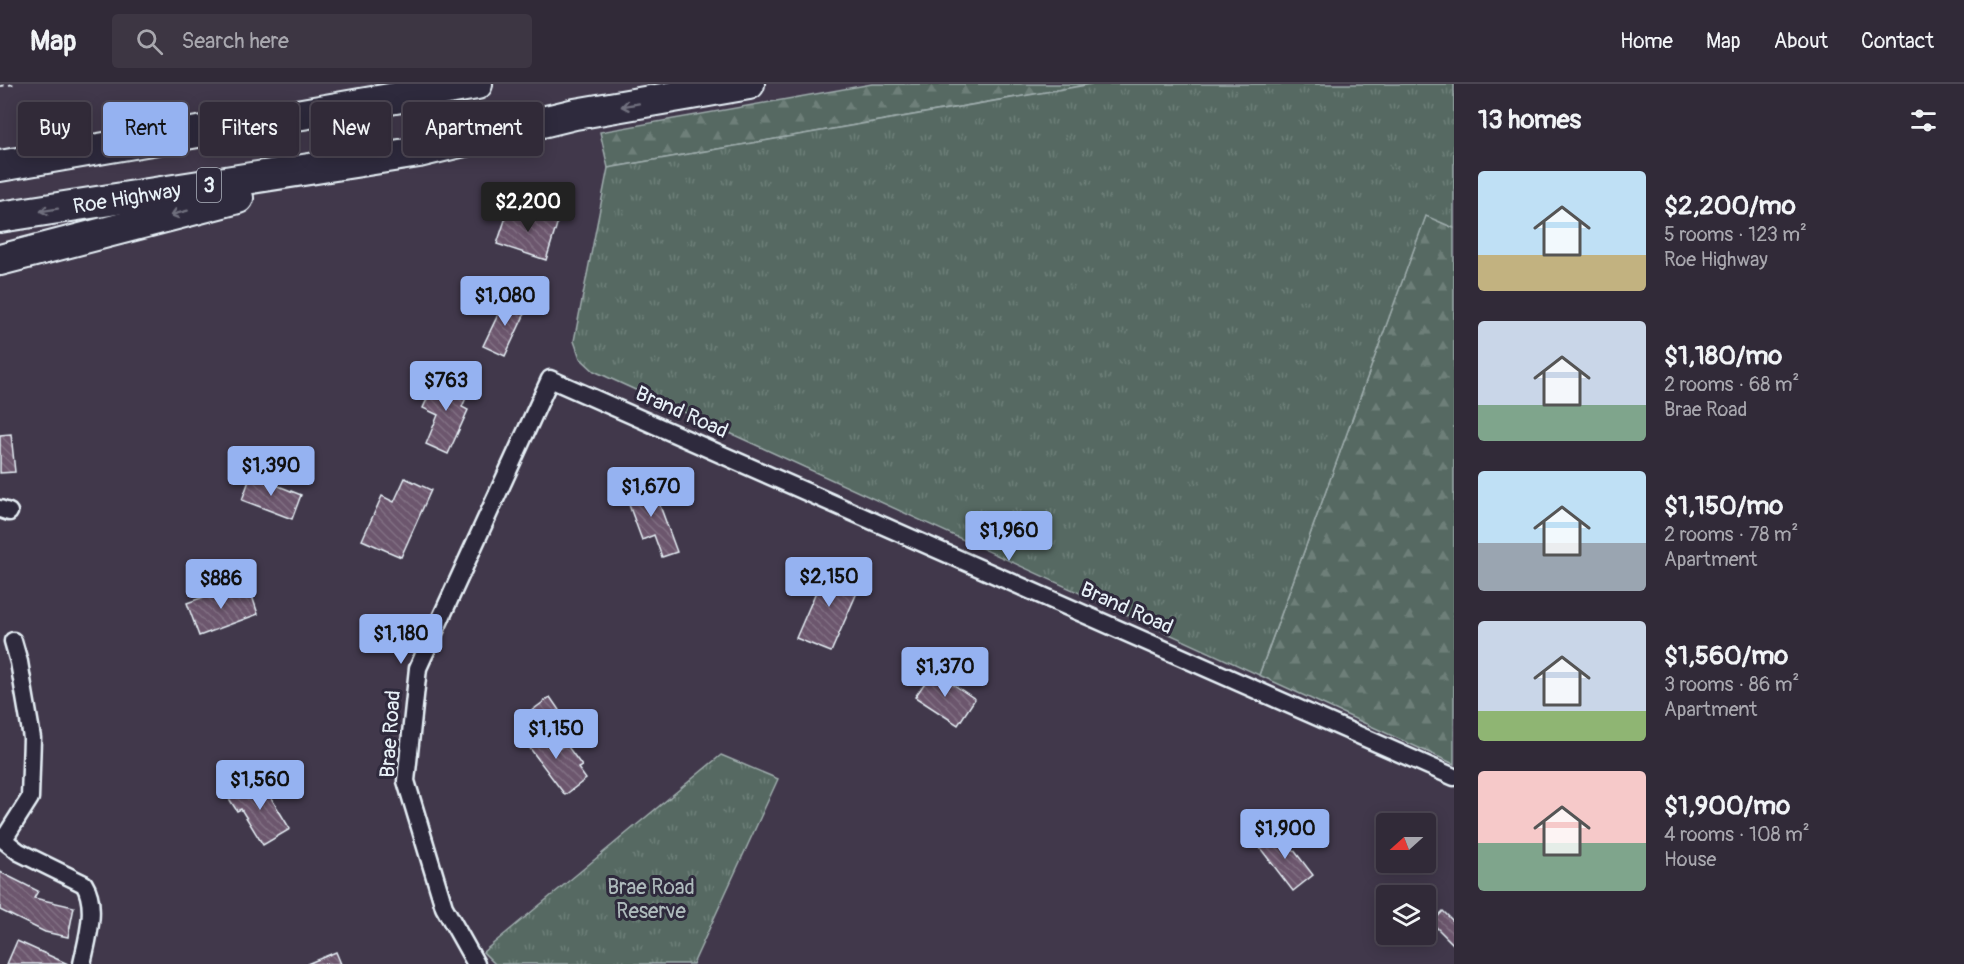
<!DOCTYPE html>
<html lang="en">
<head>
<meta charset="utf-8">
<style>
	:root { --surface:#312a38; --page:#3d3643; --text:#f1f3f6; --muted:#a8a7ae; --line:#4c4653; --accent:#95b2f1 }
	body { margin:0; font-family:Pangolin,sans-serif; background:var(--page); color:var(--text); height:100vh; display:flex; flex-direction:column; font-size:22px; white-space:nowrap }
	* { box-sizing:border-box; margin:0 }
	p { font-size:20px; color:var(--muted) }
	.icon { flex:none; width:33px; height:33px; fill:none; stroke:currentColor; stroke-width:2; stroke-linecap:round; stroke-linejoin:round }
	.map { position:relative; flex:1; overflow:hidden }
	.side { display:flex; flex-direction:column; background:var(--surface); width:510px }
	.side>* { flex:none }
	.top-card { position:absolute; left:18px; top:18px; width:570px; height:54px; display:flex; gap:12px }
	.needle { width:39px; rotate:249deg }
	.fabs { position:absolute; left:1376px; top:729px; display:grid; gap:12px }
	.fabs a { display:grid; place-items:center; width:60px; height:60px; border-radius:6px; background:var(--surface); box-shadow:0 3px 15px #0003,0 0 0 2px var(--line); font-size:30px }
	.price { position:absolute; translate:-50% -51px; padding:0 14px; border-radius:6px; background:var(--accent); color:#111; font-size:20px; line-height:39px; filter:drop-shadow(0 2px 3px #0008) }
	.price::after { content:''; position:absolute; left:50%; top:36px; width:18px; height:14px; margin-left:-9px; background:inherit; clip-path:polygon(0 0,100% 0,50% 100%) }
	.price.selected { background:#222; color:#fff }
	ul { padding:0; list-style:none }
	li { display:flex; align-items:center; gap:18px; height:150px; padding:0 24px }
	li span { display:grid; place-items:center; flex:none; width:168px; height:120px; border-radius:6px; color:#555 }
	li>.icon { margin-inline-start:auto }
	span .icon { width:72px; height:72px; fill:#fffc; stroke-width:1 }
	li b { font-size:26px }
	h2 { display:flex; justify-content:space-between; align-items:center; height:72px; padding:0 24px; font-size:26px }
	.tag { padding:0 21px; border-radius:6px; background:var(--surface); box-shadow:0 3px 15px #0003,0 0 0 2px var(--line); font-size:21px; line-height:54px }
	.tag.selected { background:var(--accent); color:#111 }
	header { display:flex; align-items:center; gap:36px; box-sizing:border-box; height:84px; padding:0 30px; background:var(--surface); border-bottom:2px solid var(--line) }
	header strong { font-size:28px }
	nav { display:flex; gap:33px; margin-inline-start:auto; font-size:21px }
	.search { width:420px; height:54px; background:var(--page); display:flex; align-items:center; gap:15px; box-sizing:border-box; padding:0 21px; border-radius:6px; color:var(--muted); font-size:22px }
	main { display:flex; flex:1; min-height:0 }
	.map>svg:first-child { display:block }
</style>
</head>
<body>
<header>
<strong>Map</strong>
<div class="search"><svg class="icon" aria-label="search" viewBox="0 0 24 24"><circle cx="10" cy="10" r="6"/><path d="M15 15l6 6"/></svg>Search here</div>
<nav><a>Home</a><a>Map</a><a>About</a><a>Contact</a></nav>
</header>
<main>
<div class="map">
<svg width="1454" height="880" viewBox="0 0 1454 880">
	<defs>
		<pattern id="forest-firs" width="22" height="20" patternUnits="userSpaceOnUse" patternTransform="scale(1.5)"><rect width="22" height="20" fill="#566962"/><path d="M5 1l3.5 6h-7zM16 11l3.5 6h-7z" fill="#6e7f79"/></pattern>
		<pattern id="park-tufts" width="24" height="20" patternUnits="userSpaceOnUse" patternTransform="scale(1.5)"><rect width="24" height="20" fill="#566962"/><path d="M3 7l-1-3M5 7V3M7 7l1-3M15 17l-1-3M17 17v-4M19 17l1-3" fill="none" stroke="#6e7f79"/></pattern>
		<pattern id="building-back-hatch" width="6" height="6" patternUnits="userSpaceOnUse" patternTransform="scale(1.5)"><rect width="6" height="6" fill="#6c576d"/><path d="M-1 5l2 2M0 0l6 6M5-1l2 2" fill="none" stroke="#817083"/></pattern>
	</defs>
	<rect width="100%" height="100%" fill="#41384b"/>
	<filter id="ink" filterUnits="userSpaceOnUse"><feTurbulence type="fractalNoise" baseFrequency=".0167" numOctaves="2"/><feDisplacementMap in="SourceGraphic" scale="12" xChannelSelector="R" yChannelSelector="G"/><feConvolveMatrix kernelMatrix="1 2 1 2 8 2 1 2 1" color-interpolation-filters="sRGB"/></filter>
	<g filter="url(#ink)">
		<g fill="url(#forest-firs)" stroke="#9fadad" stroke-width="1.5">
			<path d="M872,0H1092L608,84L600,48Z"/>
			<path d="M1426,131L1454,144V680L1259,591Z"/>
		</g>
		<g fill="url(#park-tufts)" stroke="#9fadad" stroke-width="1.5">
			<path d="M1092,0H1454V144L1426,132L1259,591L594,287L580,274L574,257L608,84Z"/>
			<path d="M721,671L778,695L693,880H495L483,868Z"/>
		</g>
		<g fill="url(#building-back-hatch)" stroke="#e8f1f8" stroke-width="1.5">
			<path d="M510,121L558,137L546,176L497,160Z"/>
			<path d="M506,214L527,225L505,272L483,262Z"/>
			<path d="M438,291L470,305L462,323L468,326L448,370L426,360L438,331L423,324Z"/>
			<path d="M11,350L15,388L0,389V351Z"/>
			<path d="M251,391L301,411L292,435L242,416Z"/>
			<path d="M405,394L431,406L401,473L362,456L382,412L394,418Z"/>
			<path d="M652,400L677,468L662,473L654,451L642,456L625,410Z"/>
			<path d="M828,480L863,495L831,568L796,554Z"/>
			<path d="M234,502L238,514L251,509L258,530L199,552L187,519Z"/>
			<path d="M933,587L975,615L958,641L915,613Z"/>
			<path d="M550,613L559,626L536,644L526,631Z"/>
			<path d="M542,640L560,664L566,660L582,682L578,684L586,695L565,711L523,655Z"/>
			<path d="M259,694L290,745L263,761L241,725L237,727L228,713Z"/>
			<path d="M1277,744L1313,791L1293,807L1257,760Z"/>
			<path d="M0,788L38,807L34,814L74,823L68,853L45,848L0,826Z"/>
			<path d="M1443,827L1454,838V861L1432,839Z"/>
			<path d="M17,857L68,880H7Z"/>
			<path d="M336,868L341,880H307Z"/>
		</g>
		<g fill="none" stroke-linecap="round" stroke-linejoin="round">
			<g stroke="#e8f1f8" stroke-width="21">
				<g id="street">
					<path d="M0,425L9,428"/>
					<path d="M0,753L19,768L84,800C98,822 87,856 82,880"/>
					<path d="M4,755L30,714L32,654L19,578L13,557"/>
					<path d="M476,880L444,823L406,697L418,584L550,295L1454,693"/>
				</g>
			</g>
			<g stroke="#e8f1f8" stroke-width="34">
				<g id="highway">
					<path d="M0,82L477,0"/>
					<path d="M0,133L419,68L575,30L749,0"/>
					<path d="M0,176L238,114"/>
				</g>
			</g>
			<path stroke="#e8f1f8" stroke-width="2" stroke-dasharray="4.5 4.5" stroke-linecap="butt" d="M0,2L15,0"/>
			<use href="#street" stroke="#2f2a3d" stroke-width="16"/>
			<use href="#highway" stroke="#2f2a3d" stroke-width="30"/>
		</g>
		<defs><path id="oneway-shaft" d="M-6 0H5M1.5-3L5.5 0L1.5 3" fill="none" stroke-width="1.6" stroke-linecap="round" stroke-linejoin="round" transform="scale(1.5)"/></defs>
		<g stroke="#70707e">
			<use href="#oneway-shaft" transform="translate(630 21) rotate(170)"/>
			<use href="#oneway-shaft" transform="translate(49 126) rotate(171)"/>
			<use href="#oneway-shaft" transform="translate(179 129) rotate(165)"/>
		</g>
	</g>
	<g text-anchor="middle" stroke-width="6" stroke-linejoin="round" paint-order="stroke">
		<rect fill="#2f2a3d" stroke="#b0b5c0" stroke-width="1.5" x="197" y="84" width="24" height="34" rx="4.5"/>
		<g font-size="20" font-weight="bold" fill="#e8f1f8">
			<text x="209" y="108">3</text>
		</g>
		<g font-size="21" fill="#e8f1f8" stroke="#2f2a3d">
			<text transform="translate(127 114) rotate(-9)" y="7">Roe Highway</text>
			<text transform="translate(682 328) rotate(24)" y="7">Brand Road</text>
			<text transform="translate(1127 524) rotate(24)" y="7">Brand Road</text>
			<text transform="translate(390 650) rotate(-86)" y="7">Brae Road</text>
		</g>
		<g font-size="21" fill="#aebbbc" stroke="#2f2a3d">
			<text x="651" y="810">Brae Road<tspan x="651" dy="24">Reserve</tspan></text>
		</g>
	</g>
</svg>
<div class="fabs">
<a><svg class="needle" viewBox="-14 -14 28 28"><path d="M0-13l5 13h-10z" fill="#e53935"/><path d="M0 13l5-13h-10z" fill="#a8a7ae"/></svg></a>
<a><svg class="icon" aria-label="layers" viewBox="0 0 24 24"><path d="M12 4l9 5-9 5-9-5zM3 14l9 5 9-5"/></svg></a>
</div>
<b class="price selected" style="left:528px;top:149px">$2,200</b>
<b class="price" style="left:505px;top:243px">$1,080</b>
<b class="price" style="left:446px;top:328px">$763</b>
<b class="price" style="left:271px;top:413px">$1,390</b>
<b class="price" style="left:651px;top:434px">$1,670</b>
<b class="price" style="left:1009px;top:478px">$1,960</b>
<b class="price" style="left:829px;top:524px">$2,150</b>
<b class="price" style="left:221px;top:526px">$886</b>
<b class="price" style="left:401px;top:581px">$1,180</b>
<b class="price" style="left:945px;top:614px">$1,370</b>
<b class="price" style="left:556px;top:676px">$1,150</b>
<b class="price" style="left:260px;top:727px">$1,560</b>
<b class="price" style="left:1285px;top:776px">$1,900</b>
<div class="top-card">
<a class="tag">Buy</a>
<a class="tag selected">Rent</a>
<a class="tag">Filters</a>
<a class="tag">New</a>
<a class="tag">Apartment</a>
</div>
</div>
<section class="side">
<h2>13 homes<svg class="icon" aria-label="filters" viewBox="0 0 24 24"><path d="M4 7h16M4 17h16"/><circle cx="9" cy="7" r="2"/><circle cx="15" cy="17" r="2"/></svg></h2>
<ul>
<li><span style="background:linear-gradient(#bfe0f5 70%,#c2b280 0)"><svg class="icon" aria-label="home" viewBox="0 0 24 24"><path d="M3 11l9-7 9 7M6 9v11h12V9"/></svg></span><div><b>$2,200/mo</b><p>5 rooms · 123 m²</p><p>Roe Highway</p></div></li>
<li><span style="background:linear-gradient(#c9d6e8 70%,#7fa58c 0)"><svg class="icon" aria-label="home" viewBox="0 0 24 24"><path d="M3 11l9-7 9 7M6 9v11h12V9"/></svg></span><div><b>$1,180/mo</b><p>2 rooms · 68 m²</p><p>Brae Road</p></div></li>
<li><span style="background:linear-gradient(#bfe0f5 60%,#9aa5b1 0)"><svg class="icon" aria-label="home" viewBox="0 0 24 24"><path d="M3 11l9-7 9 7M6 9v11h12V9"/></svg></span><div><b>$1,150/mo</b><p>2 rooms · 78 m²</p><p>Apartment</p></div></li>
<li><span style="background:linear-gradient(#c9d6e8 75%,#8fb573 0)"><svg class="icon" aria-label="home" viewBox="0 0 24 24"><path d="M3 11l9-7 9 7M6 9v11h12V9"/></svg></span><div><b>$1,560/mo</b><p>3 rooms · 86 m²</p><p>Apartment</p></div></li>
<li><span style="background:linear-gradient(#f6c9c9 60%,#7fa58c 0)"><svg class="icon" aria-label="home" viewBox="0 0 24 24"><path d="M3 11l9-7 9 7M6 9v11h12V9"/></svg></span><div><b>$1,900/mo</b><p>4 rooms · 108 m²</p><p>House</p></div></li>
</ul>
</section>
</main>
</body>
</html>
